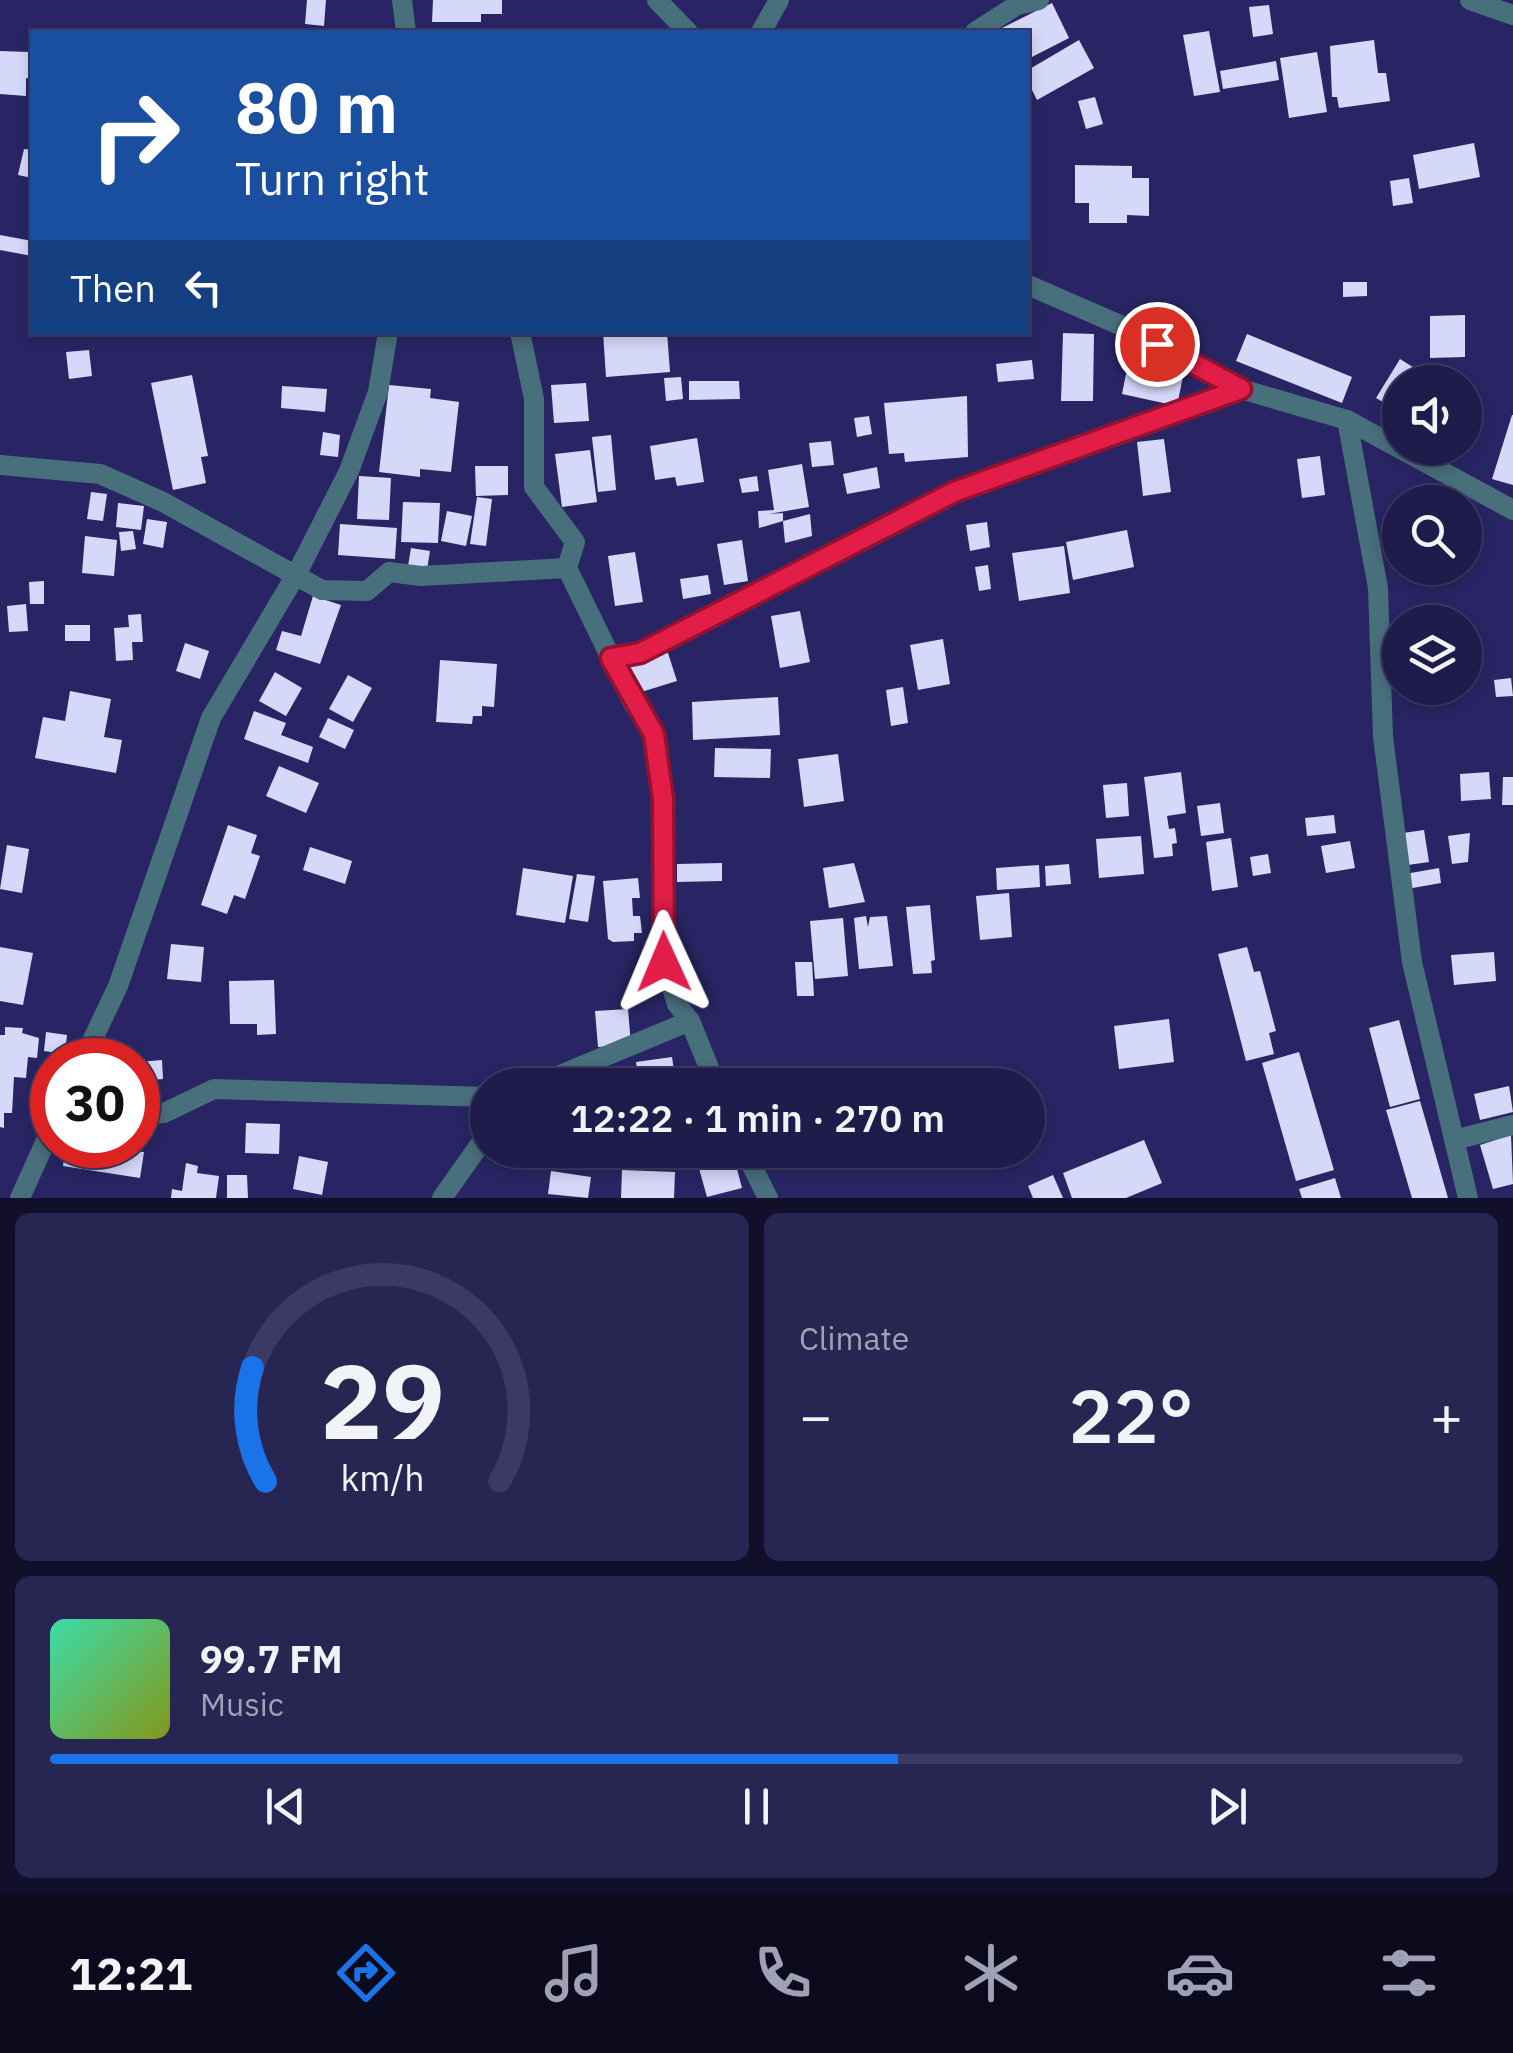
<!DOCTYPE html>
<meta charset="utf-8">
<style>
body{margin:0;font-family:"IBM Plex Sans",sans-serif;background:#272552;color:#f1f3f6;height:100vh;display:flex;flex-direction:column;font-size:38px;white-space:nowrap}
*{box-sizing:border-box;margin:0}
p{font-size:32px;color:#a1a1b5}
.icon{flex:none;width:55px;height:55px;fill:none;stroke:currentColor;stroke-width:2;stroke-linecap:round;stroke-linejoin:round}
.map{position:relative;height:1198px;overflow:hidden}
.sheet{display:flex;flex-direction:column;gap:15px;padding:15px;background:#110f29;flex:1}
.sheet>*{flex:none}
.top-card{position:absolute;left:30px;top:30px;width:1000px;height:305px;border-radius:0px;box-shadow:0 5px 15px #0003,0 0 0 2px #3c3a63;background:#1a4fa0;color:#fff;overflow:hidden}
.buttons{position:absolute;left:1382px;top:365px;display:grid;gap:20px}
.buttons a{display:grid;place-items:center;width:100px;height:100px;border-radius:50%;background:#1f1c4b;box-shadow:0 5px 15px #0003,0 0 0 2px #3c3a63;font-size:50px}
.speed{position:absolute;left:30px;top:1038px;display:flex;gap:20px;font-size:50px;font-weight:700;text-align:center}
.speed>*{display:grid;place-content:center;width:130px;height:130px;border-radius:50%;background:#1f1c4b;box-shadow:0 5px 15px #0003,0 0 0 2px #3c3a63;line-height:1}
.speed .limit{border:15px solid #d22;background:#fff;color:#111}
.pin{position:absolute;display:grid;place-items:center;width:85px;height:85px;color:#fff;margin:-42px;border:5px solid #fff;border-radius:50%;box-shadow:0 2px 10px #0007}
.me{position:absolute;width:110px;margin:-55px;rotate:359deg;stroke-linejoin:round;filter:drop-shadow(0 0 8px #0008)}
.turn{display:flex;align-items:center;gap:35px;height:210px;padding:0 40px;font-size:45px}
.turn .icon{width:130px;height:130px;stroke-width:2.5}
.turn b{display:block;font-size:70px;line-height:85px}
.then{display:flex;align-items:center;height:95px;padding:0 40px;background:#0003;gap:20px;font-size:38px}
.big{font-size:75px;font-weight:600;line-height:1.1}
.sheet .tile{flex:1;display:flex;flex-direction:column;justify-content:center;gap:15px;min-width:0;padding:0 35px;border-radius:15px;background:#272552}
.sheet .dial{align-items:center;gap:0}
.dial svg{height:260px;overflow:visible;fill:none;stroke:#3c3a63;stroke-width:7;stroke-linecap:round;text-anchor:middle}
.dial text{fill:#f1f3f6;stroke:none}
.song{display:flex;align-items:center;gap:30px}
.cover{width:120px;height:120px;border-radius:15px;background:linear-gradient(135deg,hsl(160 70% 55%),hsl(70 70% 35%))}
.played{height:10px;border-radius:5px;background:linear-gradient(90deg,#1a73e8 60%,#3c3a63 60%)}
.keys{display:flex;justify-content:space-around;direction:ltr}
.heat{display:flex;justify-content:space-between;align-items:center;font-size:55px;direction:ltr}
.sheet .tiles{flex:1;display:grid;gap:15px;grid-template-columns:1fr 1fr}
.tile:last-child{grid-column:span 2}
.trip{position:absolute;left:470px;top:1068px;width:575px;height:100px;border-radius:50px;background:#1f1c4b;box-shadow:0 5px 15px #0003,0 0 0 2px #3c3a63;font-weight:600;line-height:100px;text-align:center}
.tab-bar{display:flex;height:160px;justify-content:space-around;align-items:center;background:#0c0b1e;color:#a1a1b5}
.tab-bar .icon{width:70px;height:70px}
.tab-bar .current{color:#1a73e8}
.tab-bar b{font-size:45px;color:#f1f3f6}
.map>svg:first-child{display:block}
</style>
<div class="map">
<svg width="1513" height="1198" viewBox="0 0 1513 1198">
<rect width="100%" height="100%" fill="#292564"/>
<g fill="#d5d8f8">
<path d="M307 0H326L324 26 305 24Z"/>
<path d="M433 0H502V14H481V22H432Z"/>
<path d="M1052 3 1069 38 1028 59V32H1004L1002 28Z"/>
<path d="M1269 5 1273 34 1253 37 1249 7Z"/>
<path d="M1209 31 1220 92 1194 96 1183 35Z"/>
<path d="M1079 40 1094 68 1037 100 1028 82V70Z"/>
<path d="M1374 40 1378 73H1386L1390 101 1339 108 1337 97H1332L1330 46Z"/>
<path d="M0 51 29 52 32 79 26 78V96L0 94Z"/>
<path d="M1317 52 1327 112 1289 118 1280 58Z"/>
<path d="M1276 61 1279 80 1223 89 1220 71Z"/>
<path d="M1095 97 1103 124 1086 129 1078 101Z"/>
<path d="M1474 143 1480 177 1419 189 1413 155Z"/>
<path d="M24 149 32 150V178L18 175Z"/>
<path d="M1075 165 1132 166V178H1149V216L1127 215V223H1089V203H1075Z"/>
<path d="M1409 178 1413 203 1393 206 1390 181Z"/>
<path d="M0 235 32 241V256L0 250Z"/>
<path d="M1343 282H1367V296L1343 297Z"/>
<path d="M1465 315V357L1430 358V316Z"/>
<path d="M603 332H667L670 372 606 377Z"/>
<path d="M1063 333 1094 334 1093 401H1061Z"/>
<path d="M1247 334 1352 377 1342 403 1236 361Z"/>
<path d="M89 350 92 376 69 379 66 352Z"/>
<path d="M1129 359 1184 371 1177 406 1122 394Z"/>
<path d="M1400 359 1424 374 1419 382H1400V412L1376 398Z"/>
<path d="M1032 360 1034 379 998 382 996 364Z"/>
<path d="M192 375 208 456 201 457 206 483 173 490 151 383Z"/>
<path d="M681 377 683 399 666 401 664 378Z"/>
<path d="M689 381H739L740 399 689 400Z"/>
<path d="M586 383 589 421 554 423 551 385Z"/>
<path d="M389 385 431 389 430 398 459 402 451 472 420 469V477L379 472Z"/>
<path d="M282 386 327 389 325 412 281 408Z"/>
<path d="M967 396 968 457 905 462 904 453 889 454 884 403Z"/>
<path d="M1512 415H1513V485L1492 479Z"/>
<path d="M869 416 872 434 857 437 854 418Z"/>
<path d="M323 432 340 435 338 457 320 455Z"/>
<path d="M611 435 616 490 598 492 592 437Z"/>
<path d="M697 438 704 482 677 486 675 477 655 480 650 446Z"/>
<path d="M1164 439 1171 492 1143 496 1137 442Z"/>
<path d="M831 441 834 465 812 467 809 443Z"/>
<path d="M590 450 597 502 562 507 555 454Z"/>
<path d="M1320 456 1325 495 1302 498 1297 459Z"/>
<path d="M802 464 809 507 769 514 783 513V521L759 528 758 511 774 510 768 470Z"/>
<path d="M475 466H508V495L476 496Z"/>
<path d="M877 467 880 488 847 494 843 474Z"/>
<path d="M359 476 391 478 389 520 357 519Z"/>
<path d="M757 476 759 491 742 493 739 479Z"/>
<path d="M91 492 107 494 103 521 87 519Z"/>
<path d="M477 497 492 499 486 546 470 544Z"/>
<path d="M403 502 440 503 438 543 401 542Z"/>
<path d="M118 503 144 506 141 530 116 527Z"/>
<path d="M447 511 472 516 466 546 441 541Z"/>
<path d="M810 514 812 536 785 543 783 521Z"/>
<path d="M147 519 167 522 163 548 143 544Z"/>
<path d="M987 522 990 547 970 551 966 525Z"/>
<path d="M340 524 397 528 395 559 338 555Z"/>
<path d="M1127 530 1134 567 1073 580 1066 542Z"/>
<path d="M133 531 136 549 121 551 119 532Z"/>
<path d="M85 536 117 540 114 576 82 573Z"/>
<path d="M742 540 748 581 724 585 717 544Z"/>
<path d="M1064 546 1070 593 1019 601 1012 553Z"/>
<path d="M411 548 430 551 427 570 408 566Z"/>
<path d="M635 552 643 602 615 606 608 556Z"/>
<path d="M988 565 991 589 979 591 975 567Z"/>
<path d="M708 575 711 594 683 599 680 579Z"/>
<path d="M44 581V604H30L29 582Z"/>
<path d="M313 596 341 605 320 664 276 650 282 631 301 636Z"/>
<path d="M26 604 28 631 9 632 7 606Z"/>
<path d="M800 611 810 662 780 668 771 616Z"/>
<path d="M141 614 143 642H132L133 660 116 661 114 628 129 627 128 615Z"/>
<rect x="65" y="625" width="25" height="16"/>
<path d="M943 639 950 684 918 690 910 645Z"/>
<path d="M185 643 209 651 200 679 176 671Z"/>
<path d="M667 650 677 681 638 693 629 662Z"/>
<path d="M440 660 497 664 494 707 482 706V716H473L472 724 436 722Z"/>
<path d="M275 672 302 688 286 716 259 701Z"/>
<path d="M348 675 372 688 353 722 329 709Z"/>
<path d="M1511 678 1513 696 1496 697 1494 680Z"/>
<path d="M903 687 908 723 891 726 886 690Z"/>
<path d="M70 691 111 699 104 737 122 740 116 773 35 758 43 717 65 721Z"/>
<path d="M778 697 780 735 693 740 692 702Z"/>
<path d="M254 711 286 723 281 735 313 747 308 763 244 739Z"/>
<path d="M328 718 354 730 345 749 319 737Z"/>
<path d="M715 748 771 749 770 778 714 777Z"/>
<path d="M838 754 844 801 804 807 798 759Z"/>
<path d="M279 766 319 783 306 813 266 796Z"/>
<path d="M1181 772 1186 813 1167 816 1169 829 1175 828 1177 843 1172 844 1173 856 1154 858 1144 777Z"/>
<path d="M1489 772 1491 799 1461 801 1460 774Z"/>
<path d="M1503 777H1513V805H1502Z"/>
<path d="M1127 783 1129 816 1106 818 1103 785Z"/>
<path d="M1220 803 1224 833 1201 836 1197 806Z"/>
<path d="M1334 815 1336 833 1307 836 1305 818Z"/>
<path d="M228 825 257 835 251 853 260 856 245 899 234 895 227 914 201 905Z"/>
<path d="M1424 830 1429 862 1408 865 1403 833Z"/>
<path d="M1470 833 1468 862 1452 864 1448 836Z"/>
<path d="M1141 836 1144 874 1099 878 1096 839Z"/>
<path d="M1231 838 1238 887 1212 891 1206 842Z"/>
<path d="M1350 841 1355 868 1326 873 1321 846Z"/>
<path d="M7 845 29 849 22 893 0 889Z"/>
<path d="M310 847 352 861 345 884 303 870Z"/>
<path d="M1268 854 1271 873 1253 876 1250 857Z"/>
<path d="M722 863V881L677 882V864Z"/>
<path d="M854 863 865 902 829 908 823 868Z"/>
<path d="M1069 864 1071 884 1046 886 1045 866Z"/>
<path d="M1039 865 1040 887 997 890 996 868Z"/>
<path d="M523 868 573 876 565 923 516 915Z"/>
<path d="M1439 868 1441 883 1407 889 1405 874Z"/>
<path d="M577 874 595 876 588 922 569 919Z"/>
<path d="M638 878 640 898H632L633 916H640L642 933H634V941L613 942 608 939 603 881Z"/>
<path d="M1009 893 1012 937 980 940 976 896Z"/>
<path d="M930 905 935 960 931 961 932 973 913 974 906 907Z"/>
<path d="M866 916 868 927 870 917 887 916 893 966 859 969 854 918Z"/>
<path d="M843 918 848 976 815 979 810 921Z"/>
<path d="M171 944 204 947 201 982 167 979Z"/>
<path d="M0 947 33 953 23 1005 0 1001Z"/>
<path d="M1247 947 1254 972 1260 971 1276 1031 1269 1033 1274 1054 1246 1061 1218 954Z"/>
<path d="M1494 952 1496 981 1454 985 1451 955Z"/>
<path d="M795 962H812L814 996H797Z"/>
<path d="M274 980 276 1034 257 1035V1024H230L229 981Z"/>
<path d="M628 1009 631 1045 598 1047 595 1011Z"/>
<path d="M1169 1019 1174 1062 1119 1069 1114 1026Z"/>
<path d="M1399 1020 1420 1099 1390 1107 1369 1028Z"/>
<path d="M5 1027 23 1028 22 1033 39 1038 37 1058 28 1057 26 1078 14 1077 12 1113H4V1128L0 1127V1035H5Z"/>
<path d="M46 1032 67 1035 65 1054 44 1051Z"/>
<path d="M1299 1052 1334 1170 1296 1181 1262 1063Z"/>
<path d="M672 1057 676 1085H639L636 1062Z"/>
<path d="M162 1060 163 1079 138 1081V1062Z"/>
<path d="M595 1075 630 1076V1085H594Z"/>
<path d="M1509 1086 1513 1112 1480 1120 1474 1094Z"/>
<path d="M1420 1101 1448 1198H1412L1386 1110Z"/>
<path d="M246 1123 280 1124 279 1154 245 1153Z"/>
<path d="M1511 1135 1513 1184 1493 1189 1480 1145Z"/>
<path d="M1144 1140 1162 1183 1126 1198H1072L1063 1173Z"/>
<path d="M66 1145 144 1152 140 1178 63 1166Z"/>
<path d="M522 1150H561L562 1167 523 1169Z"/>
<path d="M709 1150H732L742 1188 707 1197 695 1154Z"/>
<path d="M299 1156 328 1162 322 1195 293 1189Z"/>
<path d="M186 1163 198 1166 197 1173 219 1176 216 1198H171L172 1189 182 1191Z"/>
<path d="M622 1170 675 1172 674 1198H621Z"/>
<path d="M551 1171 591 1177 588 1198 548 1194Z"/>
<path d="M227 1175H247L248 1198H227Z"/>
<path d="M1053 1175 1063 1198H1033L1028 1186Z"/>
<path d="M1335 1178 1341 1198H1302L1299 1189Z"/>
</g>
<g fill="none" stroke-linecap="round" stroke-linejoin="round">
<g stroke="#486f7c" stroke-width="20">
<path d="M402 0 406 32"/>
<path d="M657 0 688 32"/>
<path d="M1470 0 1513 15"/>
<path d="M761 32 779 0"/>
<path d="M975 32 1017 5 1039 0"/>
<path d="M1028 285 1129 329 1241 389 1347 420 1513 510"/>
<path d="M520 332 534 399V487L575 542 567 568 633 703 654 734 663 799 664 961 677 1004 690 1021 716 1085"/>
<path d="M1347 420 1378 588 1383 737 1412 962 1468 1198"/>
<path d="M0 465 100 474 163 502 322 590 367 591 389 572 421 576 567 568"/>
<path d="M611 658 640 653 954 493 1241 389"/>
<path d="M83 1060 118 986 211 718 297 573 349 471 378 392 388 332"/>
<path d="M536 1085 690 1021"/>
<path d="M138 1115 164 1113 214 1089 488 1097"/>
<path d="M1454 1140 1513 1125"/>
<path d="M744 1150 768 1198"/>
<path d="M20 1198 52 1127"/>
<path d="M442 1198 488 1133"/>
</g>
</g>
<g fill="none" stroke-linecap="round" stroke-linejoin="round">
<g stroke="#92132f" stroke-width="25">
<path id="route" d="M664 962 663 799 654 734 611 658 640 653 954 492 1241 389 1157 344"/>
</g>
<use href="#route" stroke="#e11d48" stroke-width="18"/>
</g>
</svg>
<div class="buttons">
<a><svg class="icon" aria-label="sound" viewBox="0 0 24 24"><path d="M4 9h4l5-4v14l-5-4H4zM17 9q2 3 0 6"/></svg></a>
<a><svg class="icon" aria-label="search" viewBox="0 0 24 24"><circle cx="10" cy="10" r="6"/><path d="M15 15l6 6"/></svg></a>
<a><svg class="icon" aria-label="layers" viewBox="0 0 24 24"><path d="M12 4l9 5-9 5-9-5zM3 14l9 5 9-5"/></svg></a>
</div>
<div class="speed"><div class="limit">30</div></div>
<div class="pin" style="left:1157px;top:344px;background:#d93025"><svg class="icon" aria-label="arrive" viewBox="0 0 24 24"><path d="M6 21V4h12l-3 4 3 4H6"/></svg></div>
<svg class="me" style="left:664px;top:962px" viewBox="-20 -20 40 40"><path d="M0-17L14 15 0 8-14 15z" fill="#e11d48" stroke="#fff" stroke-width="4"/></svg>
<div class="trip">12:22 · 1 min · 270 m</div>
<div class="top-card">
<div class="turn"><svg class="icon" aria-label="right" viewBox="0 0 24 24"><path d="M7 20v-9h11M14 6l5 5-5 5"/></svg><div><b>80 m</b>Turn right</div></div>
<div class="then">Then<svg class="icon" aria-label="left" viewBox="0 0 24 24"><path d="M17 20v-9H6M10 6l-5 5 5 5"/></svg></div>
</div>
</div>
<section class="sheet">
<div class="tiles">
<div class="tile dial"><svg viewBox="0 0 100 80">
<path d="M14 69A42 42 0 1 1 86 69"/>
<path d="M14 69A42 42 0 0 1 10 34" stroke="#1a73e8"/>
<text x="50" y="56" font-size="32" font-weight="700">29</text>
<text x="50" y="72" font-size="11">km/h</text>
</svg></div>
<div class="tile"><p>Climate</p>
<div class="heat"><a>−</a><b class="big">22°</b><a>+</a></div>
</div>
<div class="tile">
<div class="song"><i class="cover"></i><div><b>99.7 FM</b><p>Music</p></div></div>
<div class="played"></div>
<div class="keys"><svg class="icon" aria-label="previous" viewBox="0 0 24 24"><path d="M18 5L8 12l10 7zM5 5v14"/></svg><svg class="icon" aria-label="pause" viewBox="0 0 24 24"><path d="M8 5v14M16 5v14"/></svg><svg class="icon" aria-label="next" viewBox="0 0 24 24"><path d="M6 5l10 7-10 7zM19 5v14"/></svg></div>
</div>
</div>
</section>
<nav class="tab-bar">
<b>12:21</b>
<svg class="icon current" aria-label="directions" viewBox="0 0 24 24"><path d="M12 3l9 9-9 9-9-9zM9 14v-3h6M13 9l2 2-2 2"/></svg>
<svg class="icon" aria-label="music" viewBox="0 0 24 24"><path d="M9 18V5l10-2v13"/><circle cx="6" cy="18" r="3"/><circle cx="16" cy="16" r="3"/></svg>
<svg class="icon" aria-label="phone" viewBox="0 0 24 24"><path d="M5 4h4l2 5-3 2q2 4 5 5l2-3 5 2v4C11 20 4 13 5 4z"/></svg>
<svg class="icon" aria-label="climate" viewBox="0 0 24 24"><path d="M12 3v18M4 7l16 10M4 17L20 7"/></svg>
<svg class="icon" aria-label="car" viewBox="0 0 24 24"><path d="M5 17H2v-5l4-1 3-4h7l3 4 3 1v5h-3M9 17h6M6 11h13"/><circle cx="7" cy="17" r="2"/><circle cx="17" cy="17" r="2"/></svg>
<svg class="icon" aria-label="filters" viewBox="0 0 24 24"><path d="M4 7h16M4 17h16"/><circle cx="9" cy="7" r="2"/><circle cx="15" cy="17" r="2"/></svg>
</nav>
